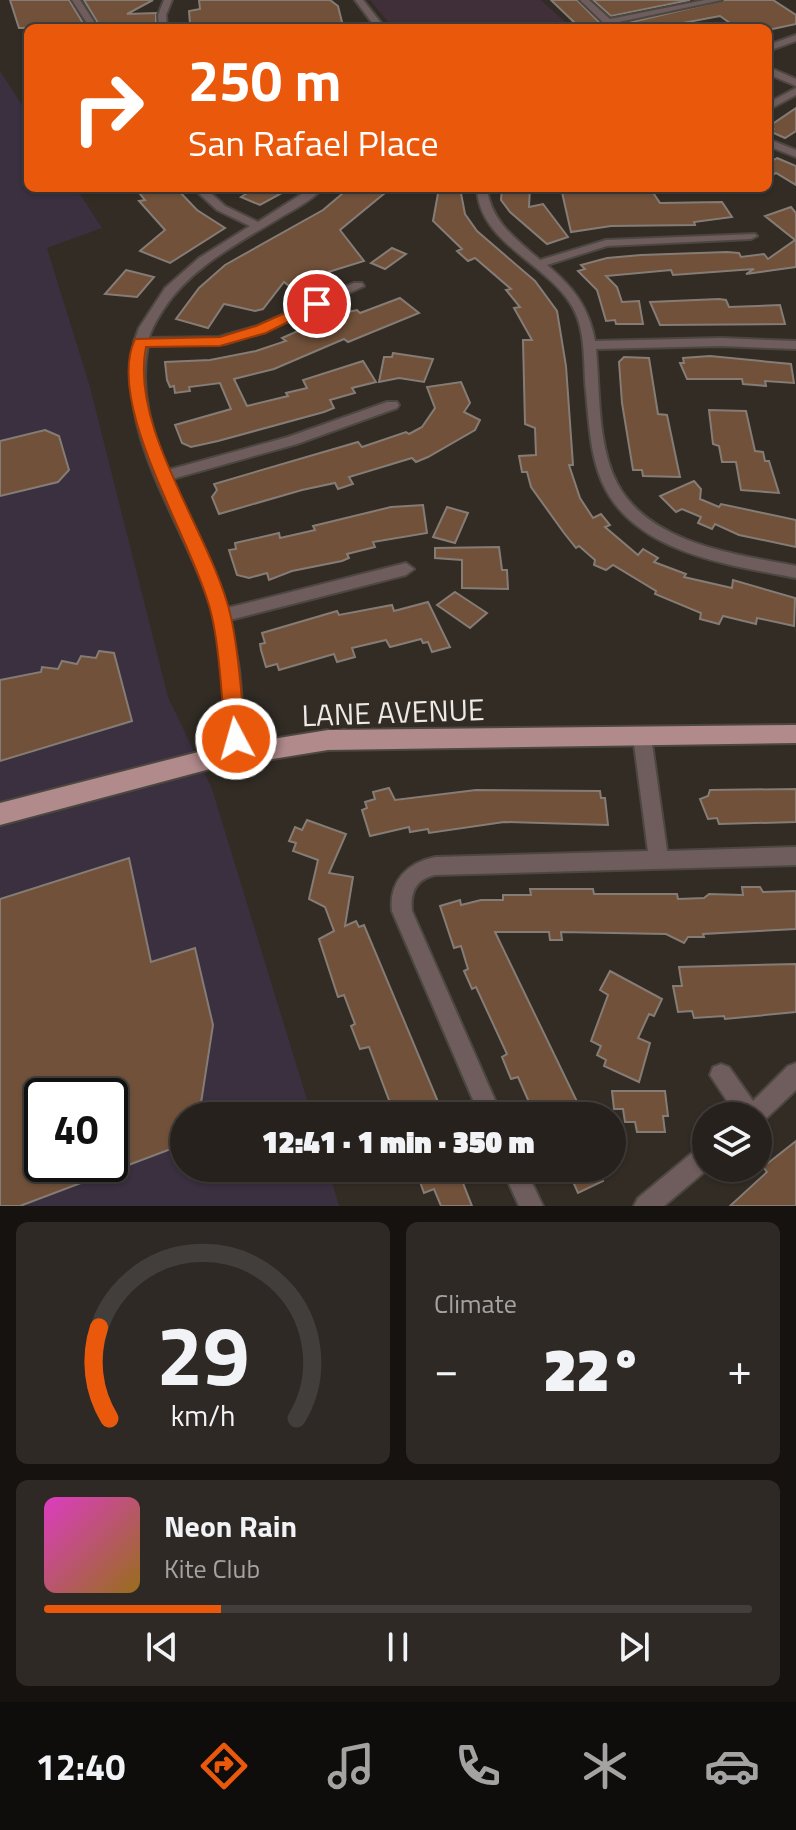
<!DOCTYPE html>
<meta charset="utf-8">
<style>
body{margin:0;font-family:"Titillium Web",sans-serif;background:#2e2925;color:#f1f3f6;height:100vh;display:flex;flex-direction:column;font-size:30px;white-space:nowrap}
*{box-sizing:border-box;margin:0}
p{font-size:26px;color:#a4a3a3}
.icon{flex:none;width:44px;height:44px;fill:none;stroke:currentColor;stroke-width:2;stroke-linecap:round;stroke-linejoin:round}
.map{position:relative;height:1206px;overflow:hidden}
.side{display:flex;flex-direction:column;gap:16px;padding:16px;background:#15120f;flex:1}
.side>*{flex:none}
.top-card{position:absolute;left:24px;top:24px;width:748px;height:168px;border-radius:12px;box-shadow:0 2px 6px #0004,0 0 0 2px #423e3b;background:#ea580c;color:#fff;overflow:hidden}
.tools{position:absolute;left:692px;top:1102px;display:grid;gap:16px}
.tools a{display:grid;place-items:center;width:80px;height:80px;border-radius:50%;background:#26211c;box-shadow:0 2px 6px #0004,0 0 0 2px #423e3b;font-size:40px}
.speed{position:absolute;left:24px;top:1078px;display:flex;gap:16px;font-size:40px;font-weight:700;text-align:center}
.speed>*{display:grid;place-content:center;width:104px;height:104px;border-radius:50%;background:#26211c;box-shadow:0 2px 6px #0004,0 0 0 2px #423e3b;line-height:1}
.speed .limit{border:4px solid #111;border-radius:12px;background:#fff;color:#111}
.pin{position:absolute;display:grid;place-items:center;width:68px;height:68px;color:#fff;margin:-34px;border:4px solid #fff;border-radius:50%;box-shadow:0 2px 8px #0007}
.me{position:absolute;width:88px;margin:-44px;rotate:354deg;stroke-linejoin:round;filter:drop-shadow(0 0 6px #0008)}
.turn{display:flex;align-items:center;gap:28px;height:168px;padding:0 32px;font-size:36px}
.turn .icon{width:104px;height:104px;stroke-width:2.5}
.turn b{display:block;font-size:56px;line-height:68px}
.big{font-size:60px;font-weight:800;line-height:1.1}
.side .card{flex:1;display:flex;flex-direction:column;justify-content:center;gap:12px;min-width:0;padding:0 28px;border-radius:12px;background:#2e2925}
.side .dial{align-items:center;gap:0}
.dial svg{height:208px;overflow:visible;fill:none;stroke:#423e3b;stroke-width:7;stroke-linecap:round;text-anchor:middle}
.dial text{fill:#f1f3f6;stroke:none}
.song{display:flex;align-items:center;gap:24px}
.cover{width:96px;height:96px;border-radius:12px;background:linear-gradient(135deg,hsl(310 70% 55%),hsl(40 70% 35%))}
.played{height:8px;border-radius:4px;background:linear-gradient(90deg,#ea580c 25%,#423e3b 25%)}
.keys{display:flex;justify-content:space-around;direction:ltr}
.heat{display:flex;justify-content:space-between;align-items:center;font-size:44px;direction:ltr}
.side .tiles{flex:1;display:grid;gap:16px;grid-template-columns:1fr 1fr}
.card:last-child{grid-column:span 2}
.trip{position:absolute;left:170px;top:1102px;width:456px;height:80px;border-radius:40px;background:#26211c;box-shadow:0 2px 6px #0004,0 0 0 2px #423e3b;font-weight:800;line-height:80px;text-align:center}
.tabs{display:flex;height:128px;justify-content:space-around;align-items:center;background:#0f0d0b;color:#a4a3a3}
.tabs .icon{width:56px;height:56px}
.tabs .selected{color:#ea580c}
.tabs b{font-size:36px;color:#f1f3f6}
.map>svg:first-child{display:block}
</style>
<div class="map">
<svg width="796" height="1206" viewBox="0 0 796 1206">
<rect width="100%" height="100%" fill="#322c25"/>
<path fill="#3a3040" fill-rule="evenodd" d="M0 71 28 114V188H76L102 228 47 248 90 387 168 697 212 789 312 1116H184V1168H328L339 1206H0ZM42 1096H110V1164H42Z"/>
<path fill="#402e38" d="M370 0H541L572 28H393Z"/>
<g fill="#71513a" stroke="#857c76" stroke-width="2" fill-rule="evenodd">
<path d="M10 0H69L86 28H19Z"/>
<path d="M84 0H153L127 14 156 13V28H101Z"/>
<path d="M199 0H330L338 6 343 26 205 28V25L190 24 189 11 200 9Z"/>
<path d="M551 0H577L605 28H580Z"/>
<path d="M593 0H690L611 16Z"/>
<path d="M725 0H773L796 15V24L768 30 737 28 720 16 656 28H621L619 25Z"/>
<path d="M796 108V131L785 138 769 131 773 129 768 127Z"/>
<path d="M777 158 796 166V185L776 173 768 178V163Z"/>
<path d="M135 188H176L197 210 225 228 170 263 140 251 165 230 139 201 145 200Z"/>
<path d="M255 188H291L260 205 241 197Z"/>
<path d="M349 188H391L340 230 364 261 325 273 328 276 309 284 312 286 294 290 284 282 263 309 255 311 224 304 208 328 176 319 199 288 225 265 323 210Z"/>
<path d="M439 188H460L465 214 477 231 535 281 557 311 566 366 573 465H569L580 498 593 518 601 514 610 525 605 527 638 555 643 549 658 558 654 562 686 574 684 577 732 588 733 580 795 598 794 626 757 618 756 624 723 616 719 624 700 619 701 613 655 594 656 591 613 565 606 570 594 565 595 560 579 546 576 548 564 533 531 487 527 472H522L519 456 536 455 535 428 525 424 523 340H532L514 308 520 307 506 290 511 289 475 258 468 261 457 251 462 249 433 221Z"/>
<path d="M502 188H530L529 207 543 204 568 237 547 244 510 212 501 200Z"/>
<path d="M561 188H650L660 203 722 202 732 217 694 222 695 225 611 226 571 232Z"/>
<path d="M791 207 796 213V267L746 274 754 269 673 275 671 270 606 276 617 287 622 302 639 301 643 324H616L615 320 606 321 597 290 578 271 585 269 581 265 607 258 641 255 727 252 739 253 741 257 764 254 768 259 795 240 765 216Z"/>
<path d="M392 248 406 254 385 269 371 263Z"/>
<path d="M126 270 154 277 137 297 105 294Z"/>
<path d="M400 298 419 313 348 342 344 339 274 369 234 379 247 406 288 396 286 393 307 388 303 380 363 361 376 382 352 388 355 393 330 400 334 408 324 412 218 441 191 447 182 443 175 425 231 409 220 383 189 387 190 391 175 393 174 386 170 387 167 380 165 362 210 360 256 351 286 341 282 338 334 315 357 310 360 313Z"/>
<path d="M719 299 726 300 729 307 780 305 785 324 660 325 650 302Z"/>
<path d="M393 353 433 359 424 382 399 378 379 382 384 357H392Z"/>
<path d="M710 356 791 364 794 383 765 381 766 386 743 384 742 379H687L680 363H684L683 358Z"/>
<path d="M624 357 649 358 658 414 667 415 680 477 643 476 642 470H633L622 403 619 362Z"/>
<path d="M461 382 470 403 464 412 480 420 475 430 428 457 416 462 412 458 349 477 353 484 338 489 335 483 302 490 219 514 212 497 217 490 214 484 358 442 362 447 406 432 409 434 422 427 435 408 427 387Z"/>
<path d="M709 410 746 411 755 451 763 452 765 461H769L779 493 741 490 736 462H722L719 446 713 444Z"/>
<path d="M45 430 59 436 69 470 58 482 0 496V441Z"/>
<path d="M694 481 701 489 700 499 719 507 721 504 796 520V547L739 535 715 524 712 529 698 523 701 517 682 509 676 512 660 496Z"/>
<path d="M423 505 427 533 373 542 375 547 347 554 349 558 342 561 292 571 269 580 267 573 249 578 237 575 229 550 236 549 235 543 279 533 280 538 315 530 313 526 391 507Z"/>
<path d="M447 507 468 513 455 543 433 537Z"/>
<path d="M499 547 502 570H507L508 589 462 588V560L435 558V548Z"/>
<path d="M455 592 487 613 470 628 437 605Z"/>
<path d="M428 602 450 647 432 652 428 642 423 643 421 639 390 647 386 640 352 648 355 657 337 662 334 654 279 670 277 664 266 667 261 650 260 644 265 643 262 633 337 611 339 615 392 605 394 611Z"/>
<path d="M99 651 114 653 132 721 0 761V680L41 672 42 667 58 669 62 661 77 664 81 656 96 658Z"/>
<path d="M389 788 395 800 476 790 600 791 601 798H605L608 825 504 822 429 833 428 829 410 832 409 827 370 836 362 810 367 808 365 802 375 799 373 792Z"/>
<path d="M796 789V822L719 824 717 818 708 819 700 799 708 796 710 790Z"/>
<path d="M307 820 346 834 329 873 353 877 345 926 356 921 359 927 364 925 444 1116H395L369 1047 360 1049 351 1026 355 1024 344 995 338 997 319 939 334 931 325 907 309 899 318 860 293 851 296 843 289 841 295 827 302 830Z"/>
<path d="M129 858 151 962 195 948 213 1025 199 1116H184V1144L20 1206H0V899ZM42 1096H110V1164H42Z"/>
<path d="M742 887H760L763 892 796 891V929L703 934 704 937H688L684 943 666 934 561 932 562 940H550L549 932H495L584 1116H529L524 1104 529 1102 518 1077 511 1079 502 1057 507 1054 476 987 472 989 464 971 468 969 461 946 454 948 440 906 460 900 461 905 481 900H503V895H531L530 889H593L594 894H677L678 899 704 898 709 894 743 895Z"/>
<path d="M796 964V1012L725 1019 724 1016 694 1018 692 1011 678 1012 673 986H682L679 967Z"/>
<path d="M610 971 662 999 654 1016 649 1014 638 1038 650 1043 639 1082 604 1066 606 1060 597 1055 601 1046 591 1041 608 995 600 990Z"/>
<path d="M612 1091H665L668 1116H663L665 1132H637L635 1122H625L623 1109H614Z"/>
<path d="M796 1141V1206H730L767 1172 763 1167Z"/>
<path d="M415 1168H482L461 1178 472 1206H441L434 1189 424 1193Z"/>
<path d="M567 1168H598L603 1181 578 1193Z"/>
</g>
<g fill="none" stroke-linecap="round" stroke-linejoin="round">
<g stroke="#4c4740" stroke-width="4">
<g id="minor">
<path d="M72 0H80L98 28H90Z"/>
<path d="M164 0H172L166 15 167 28H159L158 15Z"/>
<path d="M355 0H363L385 28H376Z"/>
<path d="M580 0H589L610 19 705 0H722L614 23 618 28H609Z"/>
<path d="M796 35V41L768 51V45Z"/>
<path d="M768 67 796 79V86L768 74Z"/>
<path d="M796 88V95L768 110V103Z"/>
<path d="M768 139 796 150V157L768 146Z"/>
<path d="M193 188H205L225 206 258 222 311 188H323C311 201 293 210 278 219 235 245 190 268 163 310 157 320 152 327 149 338L219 337 257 326 354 283H362L364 286 265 332 225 344 148 346C139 389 151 430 168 470L288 437 387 402H397L399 405 397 408 297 444 172 479 217 579 227 608 406 563 414 569 406 575 230 620 239 669 247 756 244 761 238 764 232 761 229 756C225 708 225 657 212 611 186 524 115 438 135 345L134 342 139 328 165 288 199 258 250 226 217 210Z"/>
<path d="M477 188H487C490 221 517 240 540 260L606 240 755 234 757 236 751 239 607 246 547 265C573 287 589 307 595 341L721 338 796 341V349L721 346 596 349C600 391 597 444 617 483 649 544 735 554 796 566V578C729 565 633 553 602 482 590 454 589 422 586 392 583 363 587 328 570 303 544 262 479 242 477 188Z"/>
<path d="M642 728 648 731 651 736 667 851 796 847V865L435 875C416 879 410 892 412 911L502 1116H480L392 911C389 881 407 863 435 857L648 851 633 736 636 731Z"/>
<path d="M796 1063V1090L758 1126V1116H737L710 1075 713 1067 721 1064 729 1067 753 1101 788 1066Z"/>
<path d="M706 1145V1168H709L664 1206H634L638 1198 698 1148Z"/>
<path d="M502 1168H525L543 1206H519Z"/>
</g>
</g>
<g stroke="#4c4740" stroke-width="4">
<path id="major" d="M796 725V743L328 750 210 769 0 825V803L210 749 328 730Z"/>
</g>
<use href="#minor" fill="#6f5c5d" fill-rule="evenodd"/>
<use href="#major" fill="#b18a8c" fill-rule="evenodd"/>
</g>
<path fill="#ea580c" stroke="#983908" stroke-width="2" d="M312 301 324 304 266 333 220 346 146 347C129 430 213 536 231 617 240 657 241 699 246 739L236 748 226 739C221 699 221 656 212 617 197 546 103 406 135 339L220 337 256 326Z"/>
<g text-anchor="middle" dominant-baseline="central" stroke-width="8" stroke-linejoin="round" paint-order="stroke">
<g font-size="30" fill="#edeae5" stroke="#322c25">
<text transform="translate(393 712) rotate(-2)">LANE AVENUE</text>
</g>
</g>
</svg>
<div class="tools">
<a><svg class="icon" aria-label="layers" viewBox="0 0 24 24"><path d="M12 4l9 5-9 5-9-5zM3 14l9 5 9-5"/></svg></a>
</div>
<div class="speed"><div class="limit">40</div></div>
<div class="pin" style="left:317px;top:304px;background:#d93025"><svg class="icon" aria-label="arrive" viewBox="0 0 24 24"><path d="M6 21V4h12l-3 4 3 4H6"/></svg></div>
<svg class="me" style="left:236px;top:739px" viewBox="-20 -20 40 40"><circle r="17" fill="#ea580c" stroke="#fff" stroke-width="3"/><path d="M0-11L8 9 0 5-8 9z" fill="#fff"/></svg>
<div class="trip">12:41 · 1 min · 350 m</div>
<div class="top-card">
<div class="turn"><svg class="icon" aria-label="right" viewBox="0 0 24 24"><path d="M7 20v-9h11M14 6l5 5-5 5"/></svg><div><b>250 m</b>San Rafael Place</div></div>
</div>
</div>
<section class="side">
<div class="tiles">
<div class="card dial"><svg viewBox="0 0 100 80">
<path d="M14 69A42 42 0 1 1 86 69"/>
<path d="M14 69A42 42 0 0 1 10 34" stroke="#ea580c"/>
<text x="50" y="56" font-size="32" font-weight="700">29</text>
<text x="50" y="72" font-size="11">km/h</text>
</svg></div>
<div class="card"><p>Climate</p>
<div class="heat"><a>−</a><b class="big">22°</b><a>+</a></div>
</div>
<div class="card">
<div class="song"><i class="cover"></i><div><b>Neon Rain</b><p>Kite Club</p></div></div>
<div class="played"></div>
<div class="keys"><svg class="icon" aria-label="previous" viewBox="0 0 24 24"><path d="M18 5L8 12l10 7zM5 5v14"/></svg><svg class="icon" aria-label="pause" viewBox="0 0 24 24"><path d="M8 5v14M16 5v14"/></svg><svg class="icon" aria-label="next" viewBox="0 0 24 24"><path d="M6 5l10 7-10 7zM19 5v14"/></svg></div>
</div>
</div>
</section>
<nav class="tabs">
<b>12:40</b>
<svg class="icon selected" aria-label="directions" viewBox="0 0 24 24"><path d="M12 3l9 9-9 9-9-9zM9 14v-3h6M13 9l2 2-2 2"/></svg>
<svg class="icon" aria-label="music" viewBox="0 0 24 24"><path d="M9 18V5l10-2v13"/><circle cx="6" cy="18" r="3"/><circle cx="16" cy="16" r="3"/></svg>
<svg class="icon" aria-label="phone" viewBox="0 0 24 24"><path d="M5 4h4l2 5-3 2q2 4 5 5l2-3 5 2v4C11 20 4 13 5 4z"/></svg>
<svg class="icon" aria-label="climate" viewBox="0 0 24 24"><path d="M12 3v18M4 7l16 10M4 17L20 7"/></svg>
<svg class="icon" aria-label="car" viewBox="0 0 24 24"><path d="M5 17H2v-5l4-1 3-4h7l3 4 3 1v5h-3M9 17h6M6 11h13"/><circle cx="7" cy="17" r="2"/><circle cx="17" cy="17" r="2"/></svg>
</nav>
